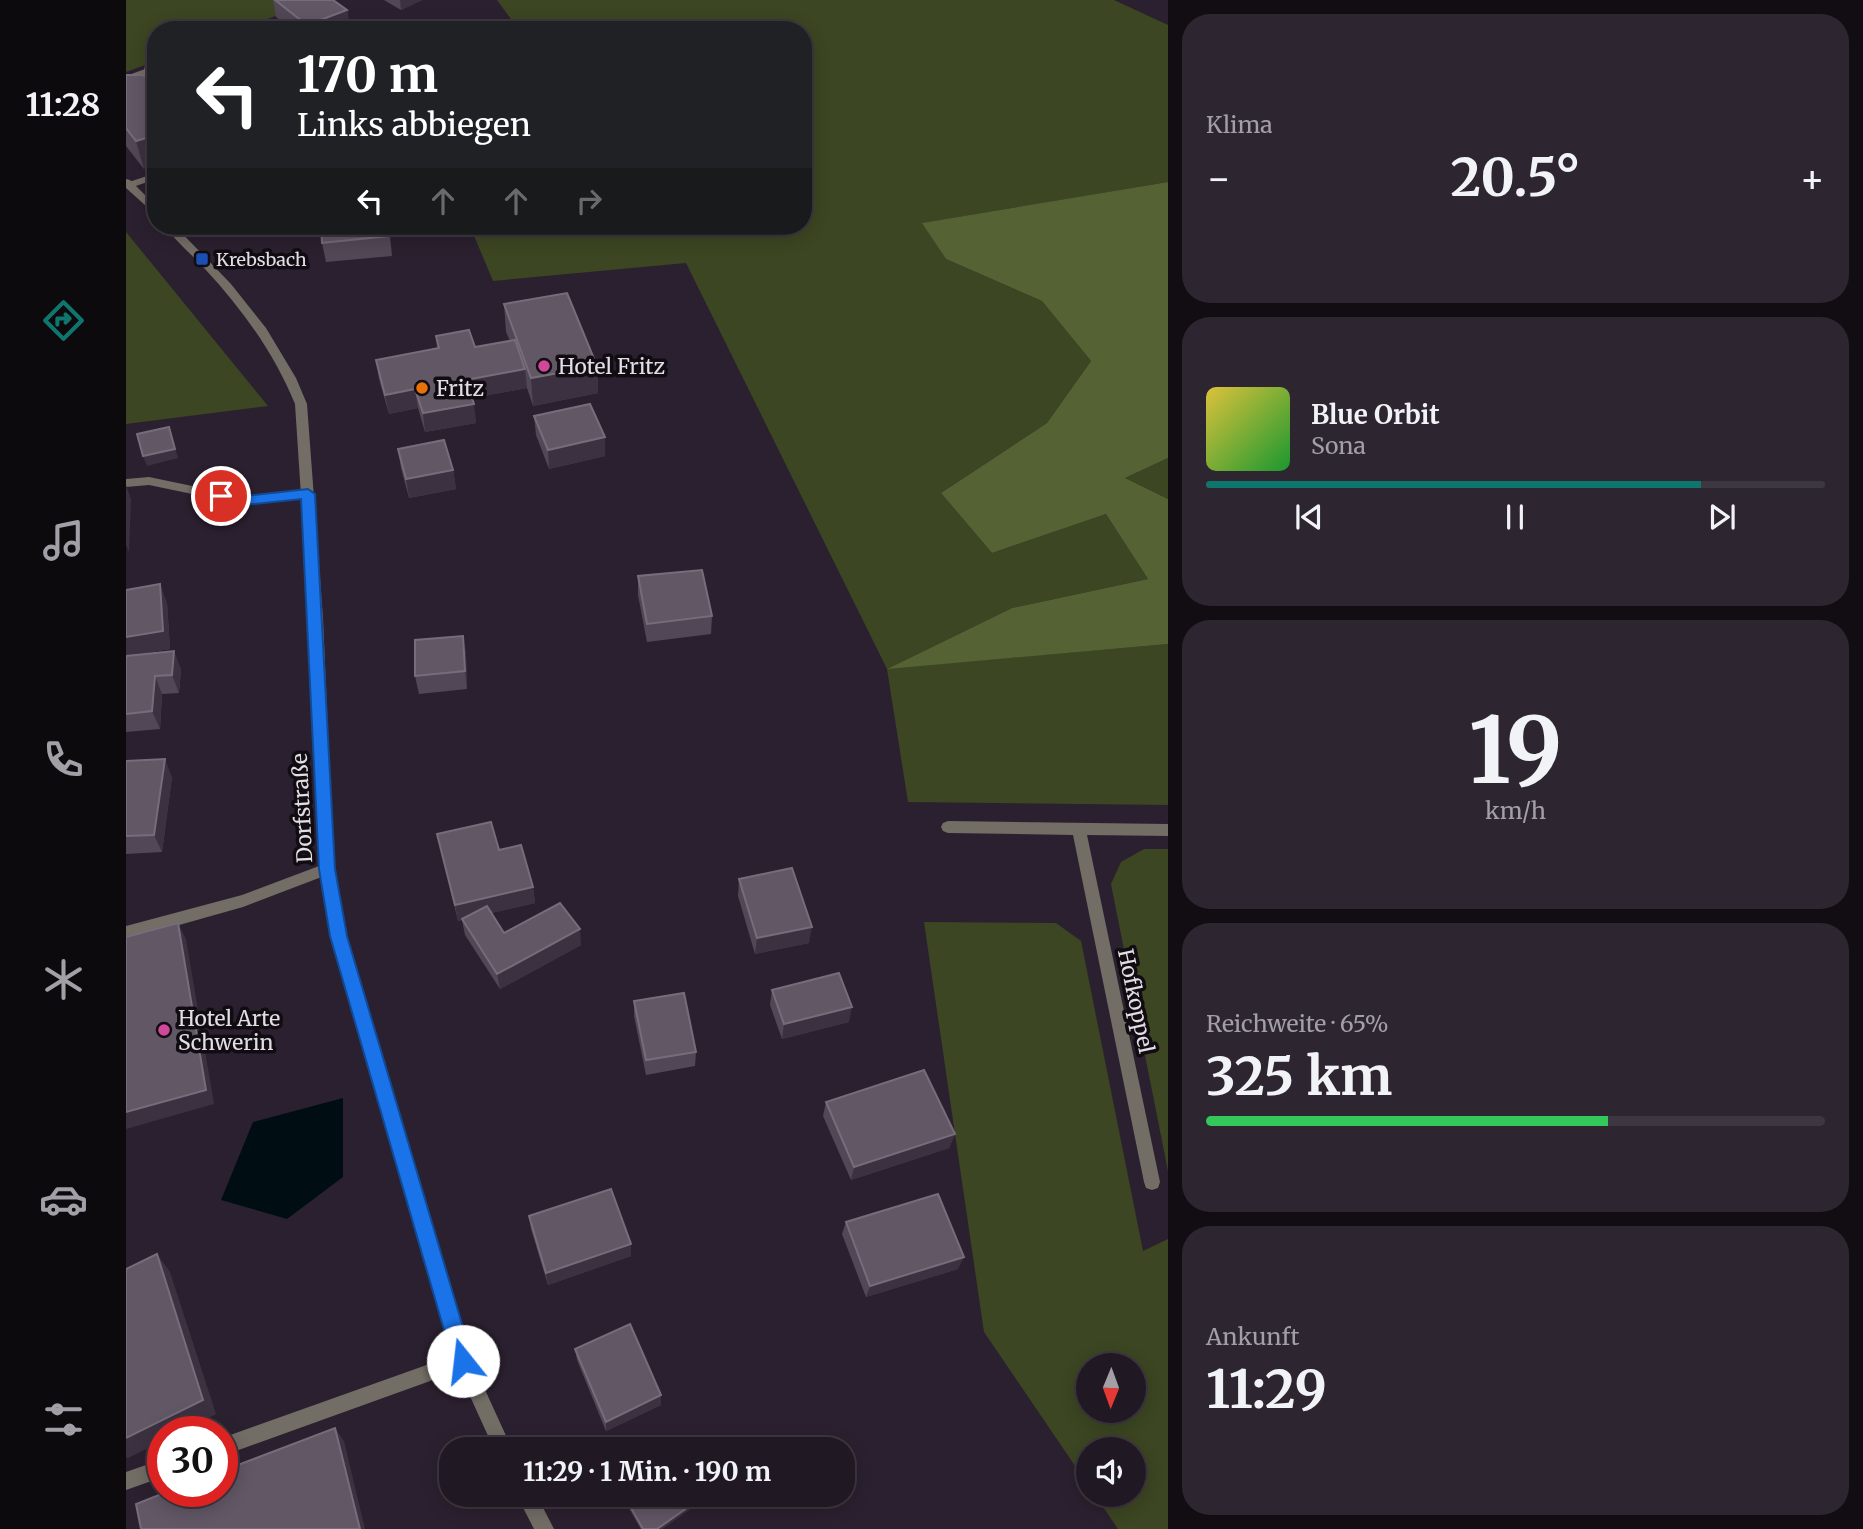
<!DOCTYPE html>
<html lang="de">
<meta charset="utf-8">
<style>
body{margin:0;font-family:Merriweather,serif;background:#2d2530;color:#f1f3f6;height:100vh;display:flex;flex-direction:column;font-size:26px;white-space:nowrap}
*{box-sizing:border-box;margin:0}
p{font-size:23px;color:#a2a0a6}
.icon{flex:none;width:38px;height:38px;fill:none;stroke:currentColor;stroke-width:2;stroke-linecap:round;stroke-linejoin:round}
.map{position:relative;flex:1;overflow:hidden}
.panel{display:flex;flex-direction:column;gap:14px;padding:14px;background:#120d13;width:695px}
.panel>*{flex:none}
.hud{position:absolute;left:21px;top:21px;width:665px;height:214px;border-radius:28px;box-shadow:0 4px 18px #0003,0 0 0 2px #3d3741;background:#202124;color:#fff;overflow:hidden}
.needle{width:46px;rotate:181deg}
.fabs{position:absolute;left:950px;top:1353px;display:grid;gap:14px}
.fabs a{display:grid;place-items:center;width:70px;height:70px;border-radius:50%;background:#201823;box-shadow:0 4px 18px #0003,0 0 0 2px #3d3741;font-size:35px}
.speed{position:absolute;left:21px;top:1416px;display:flex;gap:14px;font-size:35px;font-weight:700;text-align:center}
.speed>*{display:grid;place-content:center;width:91px;height:91px;border-radius:50%;background:#201823;box-shadow:0 4px 18px #0003,0 0 0 2px #3d3741;line-height:1}
.speed .limit{border:10px solid #d22;background:#fff;color:#111}
.pin{position:absolute;display:grid;place-items:center;width:60px;height:60px;color:#fff;margin:-30px;border:4px solid #fff;border-radius:50%;box-shadow:0 2px 7px #0007}
.me{position:absolute;width:77px;margin:-38px;rotate:344deg;stroke-linejoin:round;filter:drop-shadow(0 0 5px #0008)}
.turn{display:flex;align-items:center;gap:24px;height:147px;padding:0 35px;font-size:32px}
.turn .icon{width:91px;height:91px;stroke-width:2.5}
.turn b{display:block;font-size:49px;line-height:60px}
.lanes{display:flex;align-items:center;height:66px;padding:0 35px;background:#0003;justify-content:center;gap:35px;direction:ltr}
.lanes .off{opacity:.35}
.big{font-size:52px;font-weight:700;line-height:1.1}
.panel .card{flex:1;display:flex;flex-direction:column;justify-content:center;gap:10px;min-width:0;padding:0 24px;border-radius:28px;background:#2d2530}
.panel .dial{align-items:center;gap:0}
.dial b{font-size:91px;line-height:1}
.song{display:flex;align-items:center;gap:21px}
.cover{width:84px;height:84px;border-radius:10px;background:linear-gradient(135deg,hsl(50 70% 55%),hsl(130 70% 35%))}
.played{height:7px;border-radius:4px;background:linear-gradient(90deg,#0f766e 80%,#3d3741 80%)}
.keys{display:flex;justify-content:space-around;direction:ltr}
.heat{display:flex;justify-content:space-between;align-items:center;font-size:38px;direction:ltr}
.charge{height:10px;border-radius:5px;background:linear-gradient(90deg,#34c759 65%,#3d3741 0)}
.trip{position:absolute;left:313px;top:1437px;width:416px;height:70px;border-radius:28px;background:#201823;box-shadow:0 4px 18px #0003,0 0 0 2px #3d3741;font-weight:700;line-height:70px;text-align:center}
main{display:flex;flex:1;min-height:0}
.dock{display:flex;flex-direction:column;width:126px;justify-content:space-around;align-items:center;background:#0d0a0e;color:#a2a0a6}
.dock .icon{width:49px;height:49px}
.dock .current{color:#0f766e}
.dock b{font-size:32px;color:#f1f3f6}
.map>svg:first-child{display:block}
</style>
<main>
<nav class="dock">
<b>11:28</b>
<svg class="icon current" aria-label="directions" viewBox="0 0 24 24"><path d="M12 3l9 9-9 9-9-9zM9 14v-3h6M13 9l2 2-2 2"/></svg>
<svg class="icon" aria-label="music" viewBox="0 0 24 24"><path d="M9 18V5l10-2v13"/><circle cx="6" cy="18" r="3"/><circle cx="16" cy="16" r="3"/></svg>
<svg class="icon" aria-label="phone" viewBox="0 0 24 24"><path d="M5 4h4l2 5-3 2q2 4 5 5l2-3 5 2v4C11 20 4 13 5 4z"/></svg>
<svg class="icon" aria-label="climate" viewBox="0 0 24 24"><path d="M12 3v18M4 7l16 10M4 17L20 7"/></svg>
<svg class="icon" aria-label="car" viewBox="0 0 24 24"><path d="M5 17H2v-5l4-1 3-4h7l3 4 3 1v5h-3M9 17h6M6 11h13"/><circle cx="7" cy="17" r="2"/><circle cx="17" cy="17" r="2"/></svg>
<svg class="icon" aria-label="filters" viewBox="0 0 24 24"><path d="M4 7h16M4 17h16"/><circle cx="9" cy="7" r="2"/><circle cx="15" cy="17" r="2"/></svg>
</nav>
<div class="map">
<svg width="1043" height="1529" viewBox="0 0 1043 1529">
<rect width="100%" height="100%" fill="#2b202f"/>
<g fill="#3c4622" fill-rule="evenodd">
<path d="M0 0H192L112 30H30V61L0 72Z"/>
<path d="M371 0H988L1042 25V182L797 223 820 259 916 301 965 361 921 423 815 493 866 553 980 514 1022 579 886 608 763 668 1042 644V805L782 802 761 669 560 263 367 281 344 226H677V30H393Z"/>
<path d="M0 232 142 406 0 424Z"/>
<path d="M1042 458V499L999 478Z"/>
<path d="M1018 849H1042V1171L985 884 995 862Z"/>
<path d="M798 922 930 923 955 941 1017 1251 1042 1239V1529H992L969 1495 1008 1494V1449H962V1485L858 1332ZM962 1365H1008V1410H962Z"/>
</g>
<path fill="#556334" d="M1042 182V458L999 478 1042 499V644L761 669 886 608 1022 579 980 514 866 553 815 493 921 423 965 361 916 301 820 259 796 223Z"/>
<path fill="#000e14" d="M217 1098V1177L161 1219 95 1200 127 1122Z"/>
<g fill="none" stroke-linecap="round" stroke-linejoin="round">
<g fill="#726d65" fill-rule="evenodd">
<path d="M30 65V71L0 82V76Z"/>
<path d="M30 173V179L4 188 0 187V183Z"/>
<path d="M23 477 119 497 182 490 188 494 182 498 119 505 23 485 0 487V479Z"/>
<path d="M201 863 206 865 208 869 206 873 117 907 0 940V926L116 895Z"/>
<path d="M337 1352 343 1355 346 1361 343 1367 96 1456V1438Z"/>
<path d="M37 1459V1477L0 1490V1472Z"/>
</g>
<g fill="#726d65" fill-rule="evenodd">
<path d="M0 179 4 180 30 206V215L0 188Z"/>
<path d="M38 226H49L105 284 140 328 170 378 181 404 197 618 208 869 220 936 345 1359 386 1449H368L328 1361 204 936 194 869 183 618 169 404C148 353 117 310 79 269 66 255 50 241 38 226Z"/>
<path d="M822 821 1043 824V836L961 835 1034 1182 1032 1188 1026 1190 1020 1188 1018 1182 947 835 822 833 817 831 815 827 817 823Z"/>
<path d="M390 1494H410L428 1529H408Z"/>
</g>
</g>
<g fill="#524756">
<path d="M147 0H207L221 10 224 28 220 30H167L150 17Z"/>
<path d="M258 0H296L275 10Z"/>
<path d="M0 75 18 76V169L0 146Z"/>
<path d="M263 226 266 256 200 262 196 243Z"/>
<path d="M378 304 471 366 472 393 407 406 401 388 346 398 350 423 299 432 292 408 263 414 253 379 250 360 311 349 310 336 349 347 384 341 380 332Z"/>
<path d="M408 416 479 456 423 469 410 435Z"/>
<path d="M272 449 327 470 330 489 283 498 275 468Z"/>
<path d="M512 576 586 616 585 634 521 642 512 595Z"/>
<path d="M0 590 41 603 44 649 12 654 55 669 53 693 36 694 34 729 0 732Z"/>
<path d="M337 636 340 654 341 689 293 694 289 676Z"/>
<path d="M0 761 46 777 36 852 0 854Z"/>
<path d="M311 834 373 850 407 887 409 903 365 913 378 933 455 945 374 989 339 935 336 920 332 921Z"/>
<path d="M613 879 683 943 629 954 612 896Z"/>
<path d="M646 990 723 1022 656 1039 644 1005Z"/>
<path d="M508 1001 570 1052 569 1066 520 1075 508 1016Z"/>
<path d="M700 1102 829 1134 823 1148 725 1180 697 1116Z"/>
<path d="M403 1216 505 1244V1256L422 1285 405 1229Z"/>
<path d="M720 1222 832 1269 740 1297 716 1234Z"/>
<path d="M449 1349 535 1405 480 1431 451 1360Z"/>
<path d="M500 1499 577 1500 536 1529H515L500 1503Z"/>
</g>
<g fill="#3c3140">
<path d="M274 0H296L275 10Z"/>
<path d="M221 10 224 28 220 30H182L181 25Z"/>
<path d="M30 135V165L18 169 10 141Z"/>
<path d="M471 366 472 393 407 406 405 378Z"/>
<path d="M399 369 401 388 342 399 340 380Z"/>
<path d="M289 389 292 408 263 414 259 395Z"/>
<path d="M348 404 350 423 299 432 297 413Z"/>
<path d="M43 427 52 458 21 466 17 456Z"/>
<path d="M479 437V456L423 469 422 450Z"/>
<path d="M327 470 330 489 283 498 280 479Z"/>
<path d="M0 485 5 499 3 552 0 545Z"/>
<path d="M34 584 41 603 44 649 0 656V637Z"/>
<path d="M337 636 340 654 341 689 339 671Z"/>
<path d="M48 651 55 669 53 693 46 675Z"/>
<path d="M29 676 36 694 34 729 26 711Z"/>
<path d="M39 759 46 777 36 852 28 835Z"/>
<path d="M407 887 409 903 332 921 329 905Z"/>
<path d="M52 923 60 939 88 1104 0 1129V1112Z"/>
<path d="M686 927 683 943 629 954 631 938Z"/>
<path d="M454 929 455 945 374 989 371 974Z"/>
<path d="M726 1007 723 1022 656 1039 658 1024Z"/>
<path d="M829 1134 823 1148 725 1180 728 1167Z"/>
<path d="M505 1244V1256L422 1285 420 1273Z"/>
<path d="M31 1254 44 1272 90 1414 55 1432H37V1441L2 1458 0 1457V1438Z"/>
<path d="M838 1257 832 1269 740 1297 744 1286Z"/>
<path d="M535 1395V1405L480 1431V1422Z"/>
<path d="M209 1428 218 1441 239 1529H234Z"/>
<path d="M578 1496 577 1500 536 1529H531Z"/>
</g>
<g fill="#625765" stroke="#766c7a" stroke-width="2">
<path d="M149 0H207L221 10 181 25Z"/>
<path d="M30 59V78L18 76 21 60Z"/>
<path d="M0 75H15L30 78V135L10 141 0 128Z"/>
<path d="M195 226H262L263 236 196 243Z"/>
<path d="M441 293 471 366 405 378 378 304Z"/>
<path d="M343 330 349 347 389 340 399 369 340 380 348 404 297 413 289 389 259 395 250 360 313 348 310 336Z"/>
<path d="M464 404 479 437 422 450 408 416Z"/>
<path d="M43 427 49 449 17 456 11 434Z"/>
<path d="M318 440 327 470 280 479 272 449Z"/>
<path d="M576 570 586 616 521 624 512 576Z"/>
<path d="M34 584 37 631 0 637V590Z"/>
<path d="M337 636 339 671 289 676V640Z"/>
<path d="M48 651 46 675 29 676 26 711 0 714V656Z"/>
<path d="M39 759 28 835 0 836V761Z"/>
<path d="M365 822 373 850 395 845 407 887 329 905 311 834Z"/>
<path d="M666 868 686 927 631 938 613 879Z"/>
<path d="M434 903 454 929 371 974 336 919 361 906 378 933Z"/>
<path d="M52 923 80 1090 0 1112V937Z"/>
<path d="M713 973 726 1007 658 1024 646 990Z"/>
<path d="M558 993 570 1052 520 1060 508 1001Z"/>
<path d="M798 1070 829 1134 728 1167 700 1102Z"/>
<path d="M485 1189 505 1244 420 1273 403 1216Z"/>
<path d="M812 1194 838 1257 744 1286 720 1222Z"/>
<path d="M31 1254 77 1400 0 1438V1269Z"/>
<path d="M504 1324 535 1395 480 1422 449 1349Z"/>
<path d="M209 1428 234 1529H15L10 1504 43 1491H96V1471Z"/>
<path d="M507 1494H577L578 1496 531 1529H517L500 1499Z"/>
</g>
<path fill="#1a73e8" stroke="#114b97" stroke-width="2" d="M182 489 189 494 209 869 221 936 347 1361 344 1368 337 1371 329 1368 327 1361 204 936 193 869 175 499 119 505 90 499 88 496 95 491 119 496Z"/>
<rect fill="#1a4fb4" stroke="#110c12" stroke-width="2.5" x="69" y="252" width="14" height="14" rx="3.5"/>
<g fill="#d1479c" stroke="#110c12" stroke-width="2.5">
<circle cx="418" cy="366" r="7"/>
<circle cx="38" cy="1030" r="7"/>
</g>
<circle fill="#e8710a" stroke="#110c12" stroke-width="2.5" cx="296" cy="388" r="7"/>
<g text-anchor="middle" dominant-baseline="central" stroke-width="7" stroke-linejoin="round" paint-order="stroke">
<g font-size="18" fill="#e3dde6" stroke="#110c12" text-anchor="start">
<text x="90" y="259">Krebsbach</text>
</g>
<g font-size="21" fill="#e3dde6" stroke="#110c12" text-anchor="start">
<text x="432" y="366">Hotel Fritz</text>
<text x="310" y="388">Fritz</text>
<text x="52" y="1018">Hotel Arte<tspan x="52" dy="24">Schwerin</tspan></text>
</g>
<g font-size="21" fill="#e3dde6" stroke="#110c12">
<text transform="translate(176 808) rotate(-93)">Dorfstraße</text>
<text transform="translate(1010 1001) rotate(78)">Hofkoppel</text>
</g>
</g>
</svg>
<div class="fabs">
<a><svg class="needle" viewBox="-14 -14 28 28"><path d="M0-13l5 13h-10z" fill="#e53935"/><path d="M0 13l5-13h-10z" fill="#a2a0a6"/></svg></a>
<a><svg class="icon" aria-label="sound" viewBox="0 0 24 24"><path d="M4 9h4l5-4v14l-5-4H4zM17 9q2 3 0 6"/></svg></a>
</div>
<div class="speed"><div class="limit">30</div></div>
<div class="pin" style="left:95px;top:496px;background:#d93025"><svg class="icon" aria-label="arrive" viewBox="0 0 24 24"><path d="M6 21V4h12l-3 4 3 4H6"/></svg></div>
<svg class="me" style="left:337px;top:1361px" viewBox="-20 -20 40 40"><circle r="19" fill="#fff"/><path d="M0-13L10 11 0 6-10 11z" fill="#1a73e8"/></svg>
<div class="trip">11:29 · 1 Min. · 190 m</div>
<div class="hud">
<div class="turn"><svg class="icon" aria-label="left" viewBox="0 0 24 24"><path d="M17 20v-9H6M10 6l-5 5 5 5"/></svg><div><b>170 m</b>Links abbiegen</div></div>
<div class="lanes"><svg class="icon" aria-label="left" viewBox="0 0 24 24"><path d="M17 20v-9H6M10 6l-5 5 5 5"/></svg><svg class="icon off" aria-label="ahead" viewBox="0 0 24 24"><path d="M12 20V5M6 11l6-6 6 6"/></svg><svg class="icon off" aria-label="ahead" viewBox="0 0 24 24"><path d="M12 20V5M6 11l6-6 6 6"/></svg><svg class="icon off" aria-label="right" viewBox="0 0 24 24"><path d="M7 20v-9h11M14 6l5 5-5 5"/></svg></div>
</div>
</div>
<section class="panel">
<div class="card"><p>Klima</p>
<div class="heat"><a>−</a><b class="big">20.5°</b><a>+</a></div>
</div>
<div class="card">
<div class="song"><i class="cover"></i><div><b>Blue Orbit</b><p>Sona</p></div></div>
<div class="played"></div>
<div class="keys"><svg class="icon" aria-label="previous" viewBox="0 0 24 24"><path d="M18 5L8 12l10 7zM5 5v14"/></svg><svg class="icon" aria-label="pause" viewBox="0 0 24 24"><path d="M8 5v14M16 5v14"/></svg><svg class="icon" aria-label="next" viewBox="0 0 24 24"><path d="M6 5l10 7-10 7zM19 5v14"/></svg></div>
</div>
<div class="card dial"><b>19</b><p>km/h</p></div>
<div class="card"><p>Reichweite · 65%</p><b class="big">325 km</b><div class="charge"></div></div>
<div class="card"><p>Ankunft</p><b class="big">11:29</b></div>
</section>
</main>
